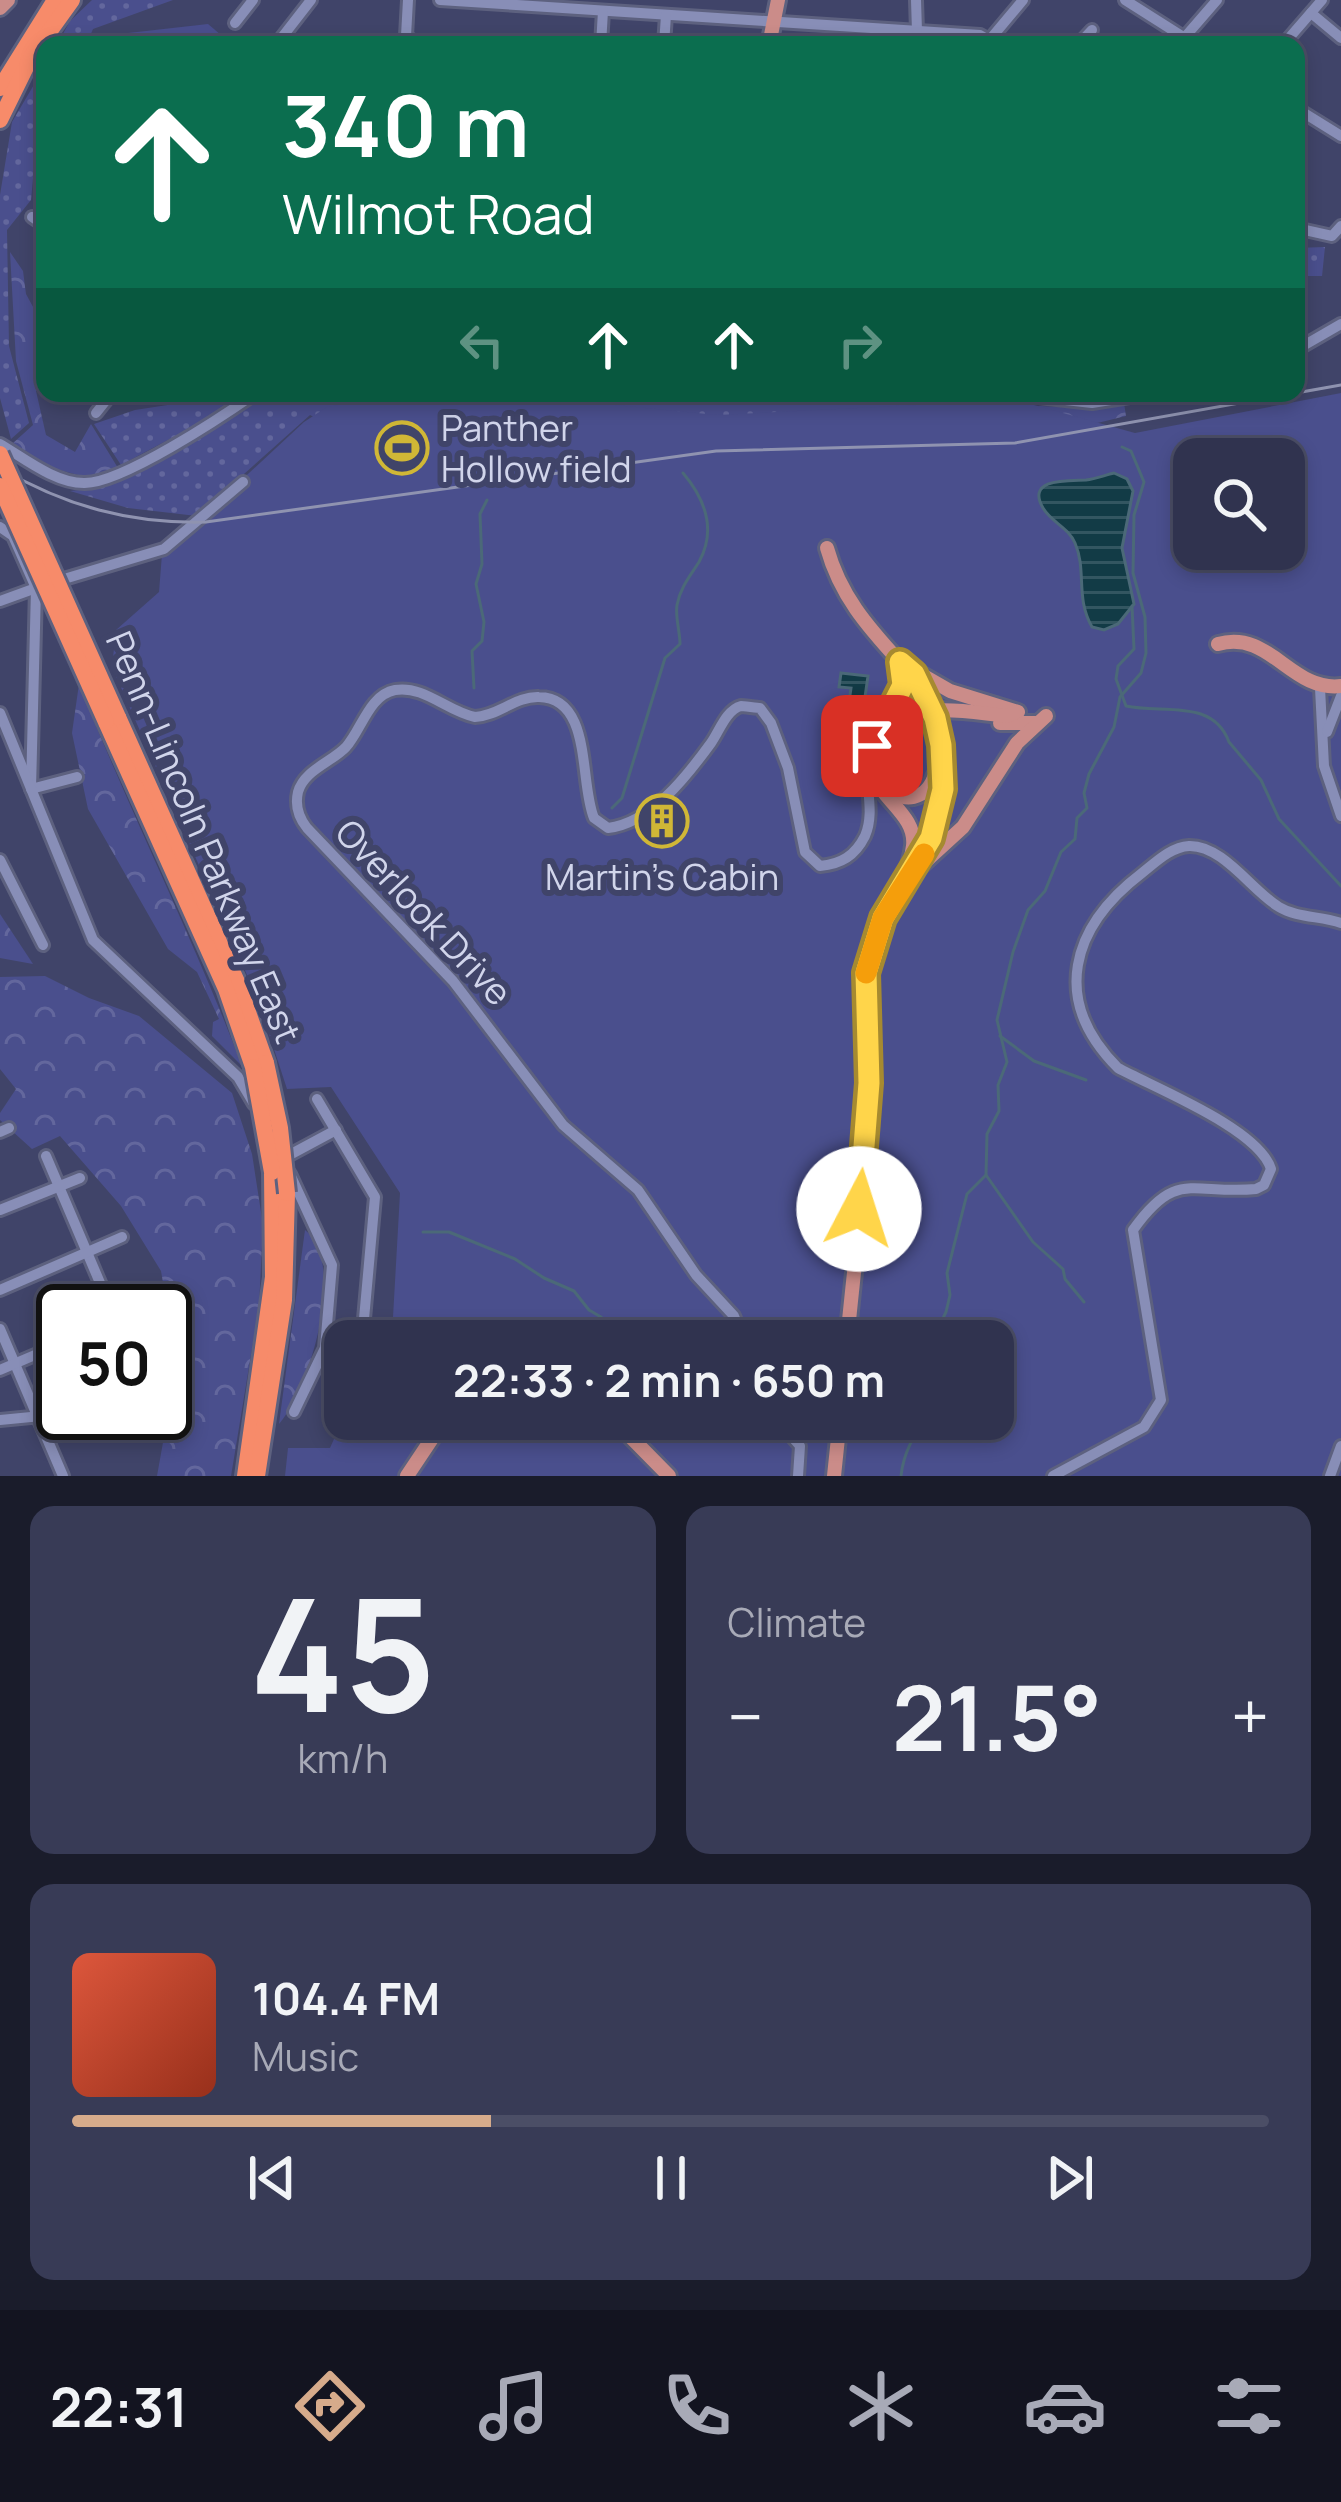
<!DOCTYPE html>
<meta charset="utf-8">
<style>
body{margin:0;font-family:Manrope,sans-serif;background:#383b56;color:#f1f3f6;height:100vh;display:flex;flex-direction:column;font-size:45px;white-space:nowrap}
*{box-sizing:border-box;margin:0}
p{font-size:39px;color:#a8aab7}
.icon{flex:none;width:66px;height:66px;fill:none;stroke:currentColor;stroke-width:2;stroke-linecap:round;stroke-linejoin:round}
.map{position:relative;height:1476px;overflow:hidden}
.details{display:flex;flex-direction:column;gap:30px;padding:30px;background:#1a1c2b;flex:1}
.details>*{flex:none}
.guide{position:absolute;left:36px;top:36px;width:1269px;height:366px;border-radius:24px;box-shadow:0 6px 18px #0003,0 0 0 3px #4b4e66;background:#0b6e4f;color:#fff;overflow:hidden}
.tools{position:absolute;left:1173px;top:438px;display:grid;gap:24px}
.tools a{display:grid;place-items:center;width:132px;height:132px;border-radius:24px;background:#30334f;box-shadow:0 6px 18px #0003,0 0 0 3px #4b4e66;font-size:60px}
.speed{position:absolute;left:36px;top:1284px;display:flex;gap:24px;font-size:60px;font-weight:700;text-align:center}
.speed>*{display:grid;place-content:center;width:156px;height:156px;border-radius:50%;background:#30334f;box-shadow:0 6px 18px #0003,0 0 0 3px #4b4e66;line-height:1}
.speed .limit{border:6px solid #111;border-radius:18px;background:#fff;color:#111}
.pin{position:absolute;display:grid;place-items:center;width:102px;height:102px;color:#fff;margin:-51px;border-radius:24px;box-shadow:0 6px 18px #0006}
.me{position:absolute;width:132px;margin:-66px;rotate:5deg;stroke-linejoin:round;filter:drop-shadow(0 0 9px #0008)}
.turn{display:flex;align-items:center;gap:42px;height:252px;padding:0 48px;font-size:54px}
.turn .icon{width:156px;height:156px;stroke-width:2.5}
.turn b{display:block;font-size:84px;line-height:102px}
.lanes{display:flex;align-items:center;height:114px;padding:0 48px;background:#0003;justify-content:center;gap:60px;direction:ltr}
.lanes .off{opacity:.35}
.big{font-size:90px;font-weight:700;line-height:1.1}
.details .tile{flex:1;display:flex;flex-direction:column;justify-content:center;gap:18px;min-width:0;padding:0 42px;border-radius:24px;background:#383b56}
.details .dial{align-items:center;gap:0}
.dial b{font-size:156px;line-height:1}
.song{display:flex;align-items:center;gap:36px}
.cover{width:144px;height:144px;border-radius:18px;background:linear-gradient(135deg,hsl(10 70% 55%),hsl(10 70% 35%))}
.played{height:12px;border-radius:6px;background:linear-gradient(90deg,#d6ab8b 35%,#4b4e66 35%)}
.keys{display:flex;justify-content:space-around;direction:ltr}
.heat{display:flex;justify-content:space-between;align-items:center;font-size:66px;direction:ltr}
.details .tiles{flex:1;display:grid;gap:30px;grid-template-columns:1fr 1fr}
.tile:last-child{grid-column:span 2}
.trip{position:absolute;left:324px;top:1320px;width:690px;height:120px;border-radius:24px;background:#30334f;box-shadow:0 6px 18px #0003,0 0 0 3px #4b4e66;font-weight:700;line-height:120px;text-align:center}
.menu{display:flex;height:192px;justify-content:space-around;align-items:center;background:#131420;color:#a8aab7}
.menu .icon{width:84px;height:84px}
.menu .selected{color:#d6ab8b}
.menu b{font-size:54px;color:#f1f3f6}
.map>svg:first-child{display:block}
</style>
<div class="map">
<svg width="1341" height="1476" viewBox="0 0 1341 1476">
<defs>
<pattern id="grass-dots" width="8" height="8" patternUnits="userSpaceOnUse" patternTransform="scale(3)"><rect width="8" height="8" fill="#4a4f8d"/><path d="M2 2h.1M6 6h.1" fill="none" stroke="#63679d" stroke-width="1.8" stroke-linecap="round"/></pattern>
<pattern id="forest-crowns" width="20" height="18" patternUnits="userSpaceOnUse" patternTransform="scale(3)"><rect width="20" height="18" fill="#4a4f8d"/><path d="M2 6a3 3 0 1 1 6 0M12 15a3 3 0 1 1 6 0" fill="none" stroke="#63679d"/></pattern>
<pattern id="water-rules" width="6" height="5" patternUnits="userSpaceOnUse" patternTransform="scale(3)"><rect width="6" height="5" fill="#123b46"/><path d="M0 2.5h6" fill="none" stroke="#335661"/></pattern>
</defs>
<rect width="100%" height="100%" fill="#404469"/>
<g fill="url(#grass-dots)">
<path d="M92 0H173L93 29 86 45H57L70 21Z"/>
<path d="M45 66V128L36 145 31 200 7 230 9 346 29 423 11 439 0 398V195L12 122Z"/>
<path d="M1325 247 1322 276H1296V248Z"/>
<path d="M212 393H247L226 409 121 465 94 424 135 410 207 399Z"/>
<path d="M269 393H430L350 401 332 426 310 415 197 516 128 508 70 491C137 487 214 430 269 393Z"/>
<path d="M432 393H984L987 402 942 413 712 424Z"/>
</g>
<g fill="url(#forest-crowns)">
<path d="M10 252 23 271 26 294 45 329V386L36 391 46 435 75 452 91 424 118 468 89 478 56 469 12 444 33 425 16 361Z"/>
<path d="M1124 403 1126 416 1085 426 984 416 1040 406 1100 409Z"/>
<path d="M79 684C130 813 193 937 242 1066L212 1036 213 1022 219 1019 197 972 168 949 88 809 72 733Z"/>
<path d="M0 914 33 964 0 958Z"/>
<path d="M45 976 89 998 139 1016 232 1093 252 1154 263 1225 259 1306 231 1476H157L171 1398 165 1383V1350L174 1346 161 1271 121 1206 60 1136 32 1149 0 1120V1113L16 1089 0 1069V977Z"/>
<path d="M305 1230C348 1264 309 1389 279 1424Z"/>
</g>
<g fill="#4a4f8d" fill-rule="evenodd">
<path d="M208 24 221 35 217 45H115L128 33Z"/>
<path d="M414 393H494L717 415 1016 400 1135 433 1341 393V1476H285L288 1448H330L345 1414V1419H993V1341H388L392 1335 400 1193 331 1087 287 1089 258 1000 112 667 116 630 159 592 162 554 304 422 327 407ZM1194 459H1284V549H1194Z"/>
</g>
<g fill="url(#water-rules)" stroke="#4b6978" stroke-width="3">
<path d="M1114 473 1127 479 1133 491 1122 548 1134 604 1118 624 1104 630 1092 627C1075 597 1087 571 1075 543 1068 527 1051 522 1043 508 1025 477 1071 481 1086 480 1096 479 1105 475 1114 473Z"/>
<path d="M841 673 868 676 864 704 849 702 851 688 839 687Z"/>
</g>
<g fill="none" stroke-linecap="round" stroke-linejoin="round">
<g stroke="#4b6978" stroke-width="3">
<path d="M1132 606 1134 649 1118 666 1116 679 1126 706C1162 714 1213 698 1229 742L1261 780 1279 819 1341 886"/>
<path d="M474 688 472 651 482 641 484 622 476 584 482 564 480 514 487 500"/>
<path d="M612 808 622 798 665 658 680 644C680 632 675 616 677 605 680 588 690 576 699 562 717 529 705 499 683 473"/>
<path d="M1000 1036 1034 1061 1086 1080"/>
<path d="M986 1175 1033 1242 1063 1269 1065 1279 1084 1302"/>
<path d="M423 1232H449L515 1259 544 1278 574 1291 589 1310 601 1317 619 1341"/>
<path d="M932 1341 946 1312 950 1295 947 1273 967 1194 986 1175 987 1134 999 1111 998 1085 1007 1062 997 1020 1013 952 1028 910 1045 891 1061 852 1075 839 1077 818 1087 808 1084 793 1089 774 1114 727 1120 697 1141 673 1146 653 1145 617 1133 573 1134 515 1144 482 1131 451 1122 447"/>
<path d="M901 1476C903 1456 914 1430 929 1419"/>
</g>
<g stroke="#5d617f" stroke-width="16">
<g id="minor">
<path d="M408 0 406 36 414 42 431 44"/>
<path d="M440 0 980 35 987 39"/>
<path d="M916 0 917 31"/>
<path d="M1125 0 1196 45"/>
<path d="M1311 13 1341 38"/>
<path d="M235 23 253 0"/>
<path d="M987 43 1023 0"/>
<path d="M276 45 311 0"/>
<path d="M601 45 603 11"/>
<path d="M664 45 666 15"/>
<path d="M1078 45 1092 30"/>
<path d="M1178 45 1217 0"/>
<path d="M1283 45 1322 0"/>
<path d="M1296 108 1341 136"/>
<path d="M32 217 45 226"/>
<path d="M1296 228 1332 236 1341 226"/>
<path d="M1296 350 1341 324"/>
<path d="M1003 393 1092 403 1154 393"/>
<path d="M96 413 112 393"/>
<path d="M0 444C24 458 55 483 84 483 121 484 223 416 256 393"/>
<path d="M0 527 13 536 36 588 31 789 77 777"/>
<path d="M54 582 164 549 243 482"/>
<path d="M0 601 36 588"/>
<path d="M1320 688 1324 766 1341 816"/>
<path d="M0 713 93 940 238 1077 254 1104"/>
<path d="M1327 732 1341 696"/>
<path d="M0 860 43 945"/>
<path d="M317 1099 375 1197 362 1341"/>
<path d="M0 1132 9 1128"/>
<path d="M46 1156 112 1311"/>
<path d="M282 1159 336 1130"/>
<path d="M290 1174 332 1265 325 1348 294 1412"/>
<path d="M0 1210 80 1178"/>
<path d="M0 1290 122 1237"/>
<path d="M137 1311 162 1300"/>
<path d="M0 1329 63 1476"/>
<path d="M744 1341 734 1316 696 1275 638 1190 563 1125 453 981 307 828C299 818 295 805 298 792 304 770 332 762 346 747 362 729 369 695 395 690 424 685 448 712 475 717 498 716 516 696 539 697 593 698 579 783 594 818L608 828C651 823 687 776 711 743 719 732 726 710 741 706 742 706 759 708 760 708L771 723 788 768 805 852 820 866C841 864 855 856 865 836 877 809 861 777 870 750 879 724 908 698 902 670"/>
<path d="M322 1356 345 1359"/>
<path d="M0 1370 63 1343"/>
<path d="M776 1419 800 1446 798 1476"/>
<path d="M0 1420 72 1413"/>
<path d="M1053 1476 1144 1427 1161 1400 1133 1230C1177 1168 1192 1195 1256 1189L1264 1185 1271 1169C1259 1129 1155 1088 1118 1068 1050 1000 1071 927 1142 873 1156 862 1171 847 1189 846 1223 845 1252 891 1279 907 1297 918 1321 916 1341 923"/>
<path d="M1330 1476 1341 1446"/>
</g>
</g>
<g stroke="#5d617f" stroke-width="20">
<g id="major">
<path d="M0 8 8 0"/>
<path d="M769 45 778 0"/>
<path d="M827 548C840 595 867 626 900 662L908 665 926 695"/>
<path d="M1218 644C1270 629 1291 692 1341 686"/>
<path d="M917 672 950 691 1018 712"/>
<path d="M1000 723H1037"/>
<path d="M885 785C903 805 927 800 935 775"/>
<path d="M919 864C942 823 948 777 939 732"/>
<path d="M904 881 963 827 1017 743 1046 716"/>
<path d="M847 1341C855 1256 867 1170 869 1085 870 1048 861 1012 866 975 872 928 907 892 913 846 918 802 843 790 887 733 915 698 970 713 1008 716L1016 712"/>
<path d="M613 1419 669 1476"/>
<path d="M407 1476 445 1419"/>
<path d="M834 1476 840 1419"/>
</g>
</g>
<g stroke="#5d617f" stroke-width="22">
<g id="highway">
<path d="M0 88 55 0"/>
<path d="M0 120 31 57 72 0"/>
<path d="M118 717 238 984 266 1063"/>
<path d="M106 722 226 989 253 1067"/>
<path d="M245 1476 273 1277 272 1172"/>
<path d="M257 1476 284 1300 287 1193"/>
</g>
</g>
<use href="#minor" stroke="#888eb7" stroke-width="10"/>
<use href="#major" stroke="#cb8c89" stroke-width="14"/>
<use href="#highway" stroke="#f78b6a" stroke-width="16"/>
<path stroke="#8f93b0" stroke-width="3" d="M0 468C65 506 130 524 206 522L716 451 1015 443 1341 385"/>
<g stroke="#5d617f" stroke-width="20" stroke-linecap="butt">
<path id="major-bridge" d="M926 695 939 732"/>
</g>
<g stroke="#5d617f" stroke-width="22" stroke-linecap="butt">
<g id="highway-bridge">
<path d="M0 454 118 717"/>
<path d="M0 486 106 722"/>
<path d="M266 1063 280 1128 287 1193"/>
<path d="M253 1067 272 1172"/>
</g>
</g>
<use href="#major-bridge" stroke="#cb8c89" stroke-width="14"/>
<use href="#highway-bridge" stroke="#f78b6a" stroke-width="16"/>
</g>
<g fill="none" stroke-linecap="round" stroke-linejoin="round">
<g stroke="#a68a30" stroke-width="30">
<path id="route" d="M859 1209 869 1083 866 973 883 918 931 838 943 789 941 745 935 718 914 674 900 662 903 685 872 746"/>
</g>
<use href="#route" stroke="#ffd54a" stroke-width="21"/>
<path stroke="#f59e0b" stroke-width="21" d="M866 973 883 918 924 854"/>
</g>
<defs>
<g id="stadium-ring" transform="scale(2.7)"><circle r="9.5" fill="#404469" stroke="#d0b736" stroke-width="1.5"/><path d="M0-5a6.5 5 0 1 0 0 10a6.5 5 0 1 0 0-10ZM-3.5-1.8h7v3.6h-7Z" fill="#d0b736"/></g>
<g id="building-ring" transform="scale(2.7)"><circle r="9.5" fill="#404469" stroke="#d0b736" stroke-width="1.5"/><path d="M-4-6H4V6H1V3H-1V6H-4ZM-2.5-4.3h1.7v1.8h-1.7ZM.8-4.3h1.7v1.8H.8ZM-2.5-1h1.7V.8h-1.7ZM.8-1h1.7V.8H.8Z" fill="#d0b736"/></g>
</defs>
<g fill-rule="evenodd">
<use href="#stadium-ring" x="402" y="448"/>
<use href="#building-ring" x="662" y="821"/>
</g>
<g text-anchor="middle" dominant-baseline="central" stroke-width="12" stroke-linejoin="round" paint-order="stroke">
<g font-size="36" fill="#d1d5eb" stroke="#404469" text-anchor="start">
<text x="441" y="427">Panther<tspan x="441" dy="41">Hollow field</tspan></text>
<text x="662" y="876" text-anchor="middle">Martin's Cabin</text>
</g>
<g font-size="36" fill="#d1d5eb" stroke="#404469">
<text transform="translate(204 837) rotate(67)">Penn-Lincoln Parkway East</text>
<text transform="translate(424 912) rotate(47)">Overlook Drive</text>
</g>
</g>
</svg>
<div class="tools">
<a><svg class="icon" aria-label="search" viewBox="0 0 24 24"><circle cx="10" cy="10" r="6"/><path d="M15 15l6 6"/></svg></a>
</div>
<div class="speed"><div class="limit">50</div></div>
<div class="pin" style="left:872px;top:746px;background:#d93025"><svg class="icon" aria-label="arrive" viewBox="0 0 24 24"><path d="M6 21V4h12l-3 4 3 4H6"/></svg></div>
<svg class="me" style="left:859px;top:1209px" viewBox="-20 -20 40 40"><circle r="19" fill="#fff"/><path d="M0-13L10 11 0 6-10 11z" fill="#ffd54a"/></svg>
<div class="trip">22:33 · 2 min · 650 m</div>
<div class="guide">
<div class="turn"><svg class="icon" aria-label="ahead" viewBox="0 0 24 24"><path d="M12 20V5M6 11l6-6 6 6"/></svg><div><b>340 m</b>Wilmot Road</div></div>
<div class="lanes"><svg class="icon off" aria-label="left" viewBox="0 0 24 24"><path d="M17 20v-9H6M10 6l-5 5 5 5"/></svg><svg class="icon" aria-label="ahead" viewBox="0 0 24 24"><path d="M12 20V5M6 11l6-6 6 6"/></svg><svg class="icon" aria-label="ahead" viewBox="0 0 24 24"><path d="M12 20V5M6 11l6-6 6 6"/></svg><svg class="icon off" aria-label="right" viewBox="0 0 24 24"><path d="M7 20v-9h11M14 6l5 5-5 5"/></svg></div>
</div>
</div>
<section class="details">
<div class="tiles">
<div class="tile dial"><b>45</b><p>km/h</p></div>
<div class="tile"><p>Climate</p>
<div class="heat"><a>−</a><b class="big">21.5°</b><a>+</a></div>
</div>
<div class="tile">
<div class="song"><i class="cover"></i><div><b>104.4 FM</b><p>Music</p></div></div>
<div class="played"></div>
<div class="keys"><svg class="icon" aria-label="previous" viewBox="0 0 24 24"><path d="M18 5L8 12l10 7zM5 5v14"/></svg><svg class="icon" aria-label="pause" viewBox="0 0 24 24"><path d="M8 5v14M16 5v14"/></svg><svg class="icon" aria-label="next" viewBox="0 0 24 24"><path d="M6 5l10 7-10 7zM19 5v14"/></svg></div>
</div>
</div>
</section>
<nav class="menu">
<b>22:31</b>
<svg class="icon selected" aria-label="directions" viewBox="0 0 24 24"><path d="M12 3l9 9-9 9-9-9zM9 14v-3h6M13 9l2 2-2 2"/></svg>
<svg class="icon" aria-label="music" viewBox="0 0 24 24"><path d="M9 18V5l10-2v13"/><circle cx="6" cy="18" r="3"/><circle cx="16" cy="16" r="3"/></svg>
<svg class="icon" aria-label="phone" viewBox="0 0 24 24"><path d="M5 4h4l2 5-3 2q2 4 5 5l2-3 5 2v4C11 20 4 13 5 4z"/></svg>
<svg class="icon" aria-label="climate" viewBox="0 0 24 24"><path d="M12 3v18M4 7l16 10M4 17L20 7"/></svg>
<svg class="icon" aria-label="car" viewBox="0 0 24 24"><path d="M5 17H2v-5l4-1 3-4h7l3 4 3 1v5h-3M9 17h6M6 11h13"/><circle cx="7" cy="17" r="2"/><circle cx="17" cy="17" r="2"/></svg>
<svg class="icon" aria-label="filters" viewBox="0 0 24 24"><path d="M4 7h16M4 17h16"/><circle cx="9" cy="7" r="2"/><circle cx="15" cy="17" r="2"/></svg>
</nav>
